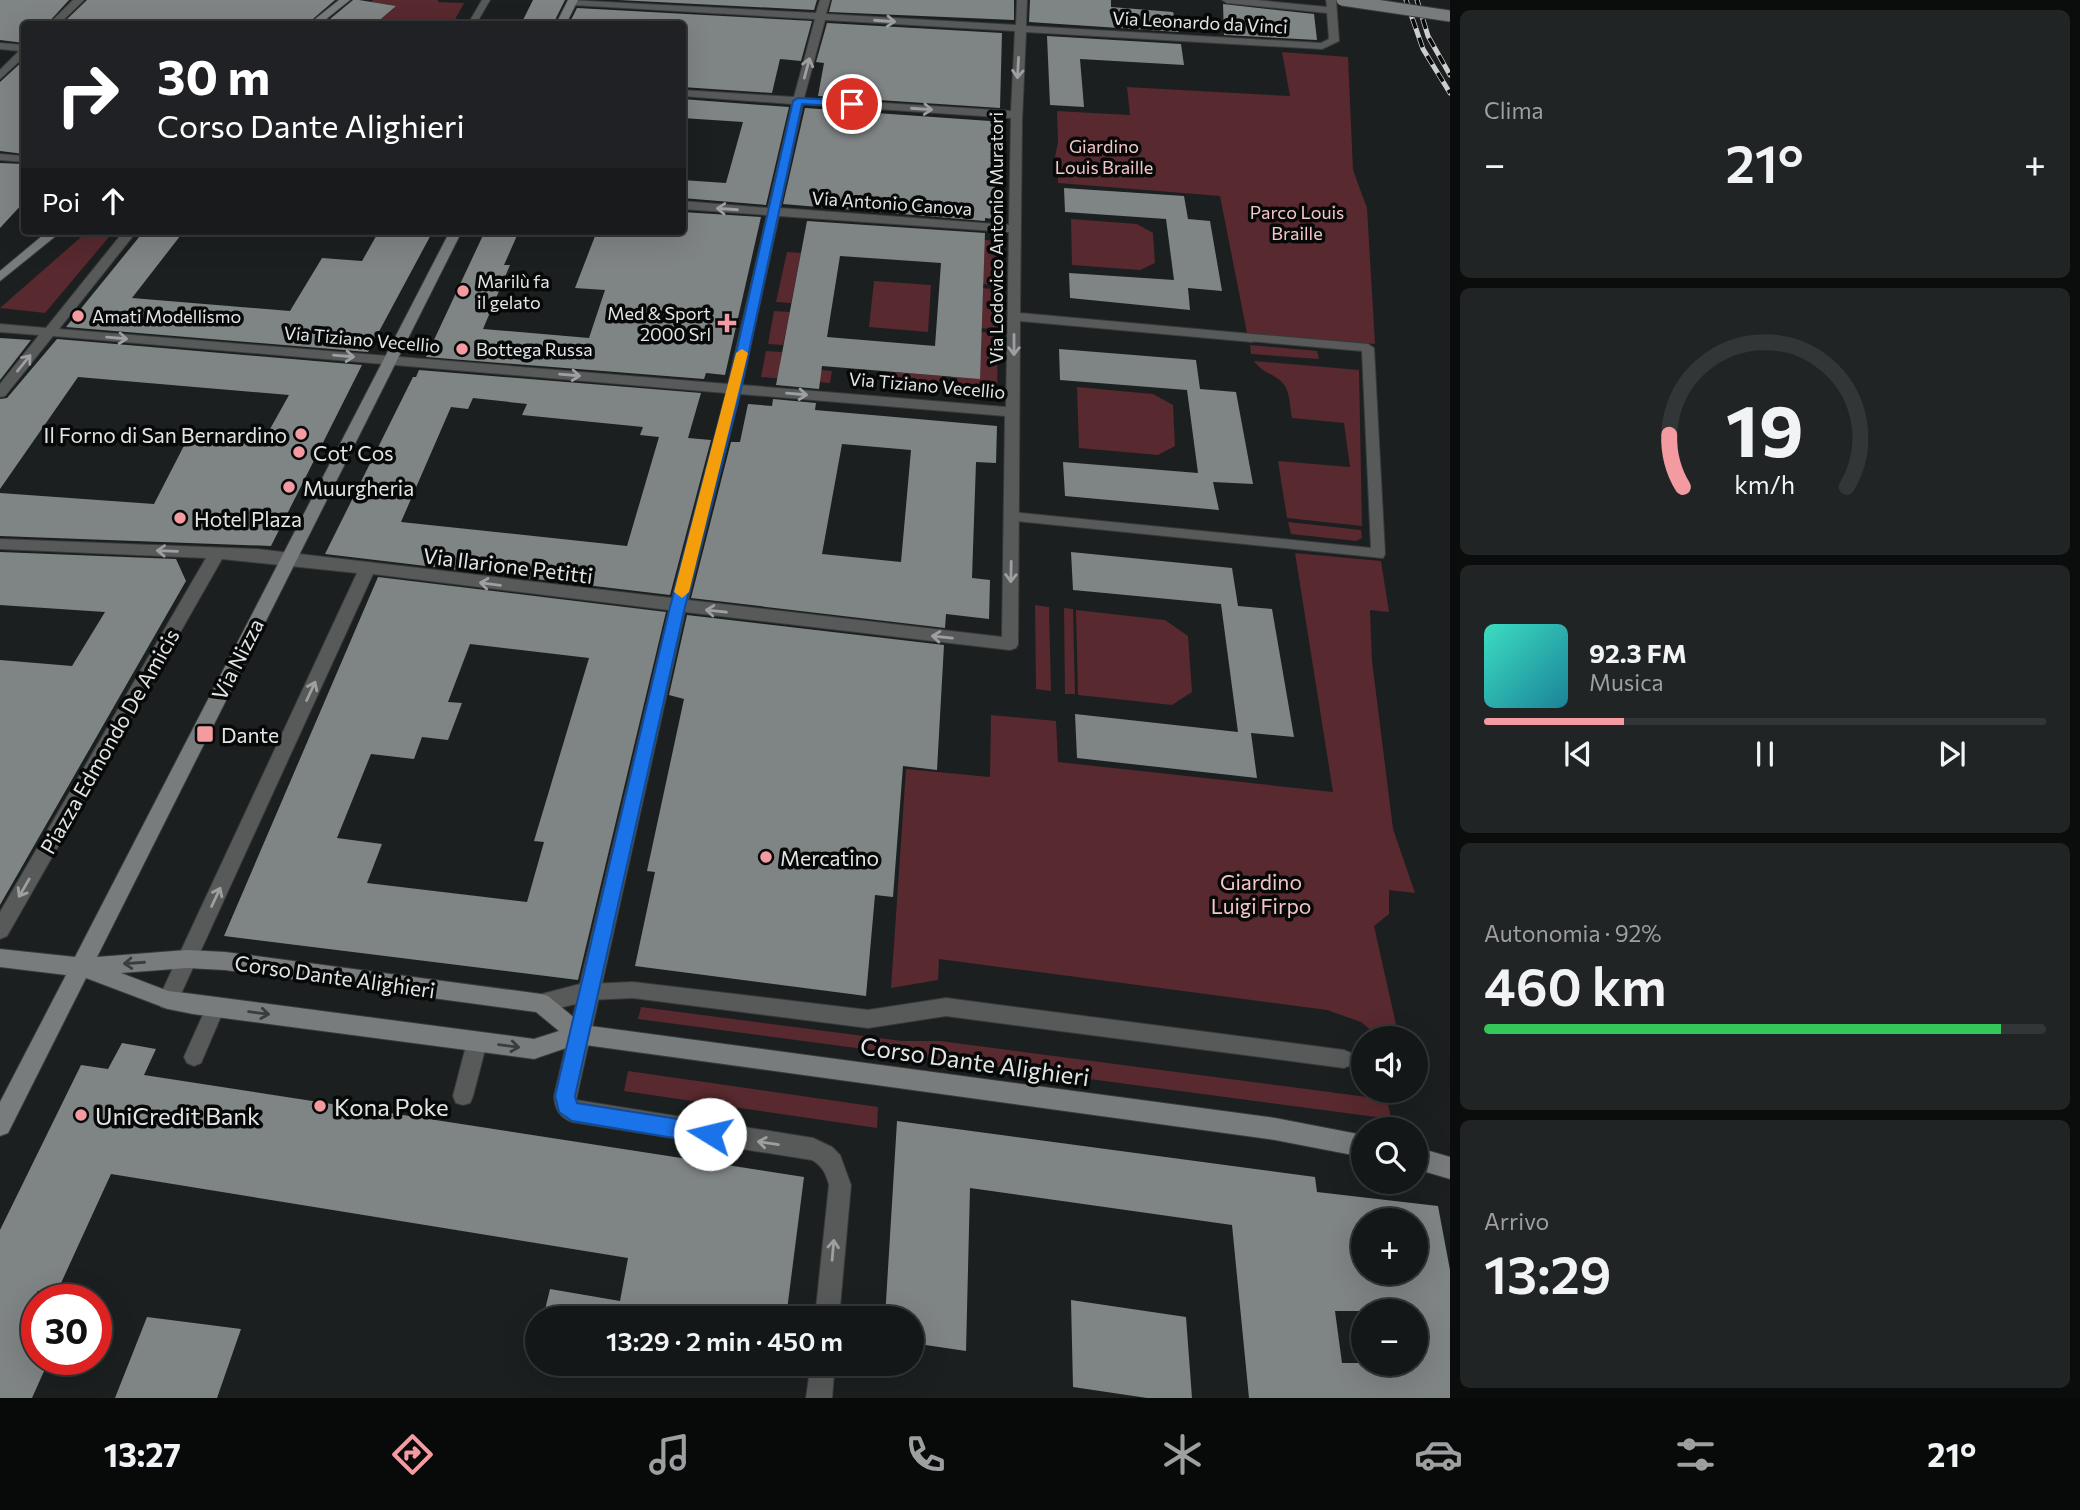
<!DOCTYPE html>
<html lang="it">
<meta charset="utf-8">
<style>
body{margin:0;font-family:Commissioner,sans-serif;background:#212424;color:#f1f3f6;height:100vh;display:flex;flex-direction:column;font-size:26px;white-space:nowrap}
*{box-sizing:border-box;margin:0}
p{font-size:23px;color:#9d9fa1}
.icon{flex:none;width:38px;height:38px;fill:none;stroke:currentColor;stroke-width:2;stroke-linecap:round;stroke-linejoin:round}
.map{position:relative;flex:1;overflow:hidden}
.panel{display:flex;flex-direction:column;gap:10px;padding:10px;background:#0b0d0d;width:630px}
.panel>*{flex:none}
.guide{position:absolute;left:21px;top:21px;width:665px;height:214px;border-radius:7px;box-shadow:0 7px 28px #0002,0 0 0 2px #333636;background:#202124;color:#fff;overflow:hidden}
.controls{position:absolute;left:1351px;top:1026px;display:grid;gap:14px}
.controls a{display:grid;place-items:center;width:77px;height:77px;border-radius:50%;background:#141717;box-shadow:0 7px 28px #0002,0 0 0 2px #333636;font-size:35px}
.speed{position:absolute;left:21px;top:1284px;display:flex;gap:14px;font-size:35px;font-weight:700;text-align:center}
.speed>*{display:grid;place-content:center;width:91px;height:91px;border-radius:50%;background:#141717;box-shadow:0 7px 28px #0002,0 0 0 2px #333636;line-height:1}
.speed .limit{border:10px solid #d22;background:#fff;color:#111}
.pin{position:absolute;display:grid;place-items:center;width:60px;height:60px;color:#fff;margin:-30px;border:4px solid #fff;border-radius:50%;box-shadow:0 2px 7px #0007}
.me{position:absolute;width:77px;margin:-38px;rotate:279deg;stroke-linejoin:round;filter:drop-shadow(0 0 5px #0008)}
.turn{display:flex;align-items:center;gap:24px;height:147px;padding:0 21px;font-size:32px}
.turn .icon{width:91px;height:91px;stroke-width:2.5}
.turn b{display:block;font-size:49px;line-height:60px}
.then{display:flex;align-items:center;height:66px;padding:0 21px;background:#0003;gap:14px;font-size:26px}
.big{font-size:52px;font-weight:600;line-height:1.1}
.panel .card{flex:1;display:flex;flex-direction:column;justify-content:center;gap:10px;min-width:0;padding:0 24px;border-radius:10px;background:#212424}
.panel .dial{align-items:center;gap:0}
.dial svg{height:182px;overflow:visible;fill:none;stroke:#333636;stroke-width:7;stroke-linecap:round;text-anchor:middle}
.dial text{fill:#f1f3f6;stroke:none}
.song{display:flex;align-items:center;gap:21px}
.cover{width:84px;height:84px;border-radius:10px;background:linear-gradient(135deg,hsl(170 70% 55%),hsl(190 70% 35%))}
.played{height:7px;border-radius:4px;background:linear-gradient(90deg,#f49aa1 25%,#333636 25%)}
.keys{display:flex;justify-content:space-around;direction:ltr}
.heat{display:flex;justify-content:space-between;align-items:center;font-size:38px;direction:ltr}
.charge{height:10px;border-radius:5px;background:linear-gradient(90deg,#34c759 92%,#333636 0)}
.trip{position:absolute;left:525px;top:1306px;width:399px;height:70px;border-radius:35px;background:#141717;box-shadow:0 7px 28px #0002,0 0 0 2px #333636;font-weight:600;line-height:70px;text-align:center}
.tab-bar{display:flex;height:112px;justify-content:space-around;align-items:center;background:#080909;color:#9d9fa1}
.tab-bar .icon{width:49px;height:49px}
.tab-bar .selected{color:#f49aa1}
.tab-bar b{font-size:32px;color:#f1f3f6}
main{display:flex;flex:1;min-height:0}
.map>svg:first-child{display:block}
</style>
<main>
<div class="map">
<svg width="1450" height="1398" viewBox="0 0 1450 1398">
<rect width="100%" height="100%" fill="#1b1f1f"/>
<g fill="#58292e">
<path d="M373 0H438V2L464 3 453 23 381 19 396 6 371 2Z"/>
<path d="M1282 52 1348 57 1353 170 1367 208 1375 344 1247 333 1220 196 1058 183V165L1054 162 1058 142 1057 111 1130 115 1127 87 1290 96Z"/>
<path d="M1071 219 1137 224 1153 233 1155 263 1140 270 1072 265Z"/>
<path d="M88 231H114L45 313 0 308Z"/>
<path d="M957 238 1000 241 999 285 983 284Z"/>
<path d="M787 252 801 253 791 303 776 302Z"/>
<path d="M874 281 931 285 928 332 869 327Z"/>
<path d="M983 288 999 290 998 330 981 328Z"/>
<path d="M774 311 790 312 783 345 768 344Z"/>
<path d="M981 332 998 333 997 396 950 393 951 377Z"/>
<path d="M1250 345 1317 351 1319 359 1251 354Z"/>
<path d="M766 351 782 352 780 366 832 371 830 383 761 377Z"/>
<path d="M1254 361 1359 370 1362 526 1287 518 1278 461 1350 467 1344 423 1292 418C1290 409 1290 396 1286 388 1280 375 1262 374 1254 361Z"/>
<path d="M890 372 942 376 941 392 889 388Z"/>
<path d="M1077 387 1153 394 1173 405 1175 446 1158 455 1079 448Z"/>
<path d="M1288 522 1361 530 1362 538 1356 541 1291 534Z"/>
<path d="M1295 553 1381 561 1389 612 1370 610 1372 661 1393 829 1415 893 1389 890V914L1374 926 1399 1038H1380L1361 1022 1327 1010 939 959 938 980 891 988 906 769 990 777 991 715 1056 721 1058 762 1333 792Z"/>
<path d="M1035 605 1049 607 1051 691 1036 689Z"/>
<path d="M1064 608 1073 609 1075 694H1065Z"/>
<path d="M1076 610 1165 620 1188 636 1192 692 1172 705 1078 695Z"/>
<path d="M641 1007 902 1041H940L1367 1097 1388 1104 1391 1119 638 1019Z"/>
<path d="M628 1071 878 1107 877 1128 624 1091Z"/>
</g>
<g fill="#7f8484" fill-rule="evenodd">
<path d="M0 0H69L47 24H24V43L0 40Z"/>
<path d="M87 0H335L307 24H62Z"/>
<path d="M353 0H359L396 6 375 24H324Z"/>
<path d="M533 0H565L553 24H521Z"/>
<path d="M618 0H817L814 10Z"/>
<path d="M832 0H1014V20L829 12Z"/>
<path d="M1030 0H1111V7L1173 12 1179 32 1029 22Z"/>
<path d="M1223 4 1314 14 1317 40 1224 35Z"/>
<path d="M577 8 812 21 801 61 780 59 772 93 682 87V24H569Z"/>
<path d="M827 23 1002 33 1000 108 818 96 824 63 816 62Z"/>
<path d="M1047 36 1181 44 1184 65 1080 59 1084 107 1050 105Z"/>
<path d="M24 60V154L0 151V82Z"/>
<path d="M682 99 789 107 766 205 682 198V180L726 183 743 122 682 118Z"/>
<path d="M805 108 1004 122 1002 220 985 218V221L783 204Z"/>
<path d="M0 163 24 164V202L0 228Z"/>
<path d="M1064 188 1184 196 1188 219 1210 221 1222 291 1188 288 1190 310 1070 298 1069 273 1174 280 1166 219 1065 212Z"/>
<path d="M682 212 761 217 725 375 706 373 704 379 426 357 485 231H519L504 265H510L483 329 589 338 605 290 575 288 597 231H682Z"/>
<path d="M807 221 985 233 980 379 822 366 819 389 776 385ZM840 256 941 263 935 346 827 337Z"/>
<path d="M144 231H184L132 298 290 311 322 258 362 261 379 231H433L368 352 66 327Z"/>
<path d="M0 338 31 340 0 380Z"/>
<path d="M57 339 362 365 271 546 0 536V493L154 504 191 432 265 438 289 395 78 377 0 489V399L7 398Z"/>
<path d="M1059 349 1196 360 1200 389 1236 392 1253 484 1213 482 1219 510 1065 496 1063 462 1198 473 1187 390 1060 380Z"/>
<path d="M419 370 701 393 688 438 711 440 670 595 325 554 413 377H416ZM473 398 527 404 522 415 643 427 640 435 659 437 627 546 401 522 451 407 468 409Z"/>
<path d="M773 399 816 403 815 410 997 426 996 463 976 462 972 578 990 580 989 619 946 614 945 628 691 598 731 442H740L748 404 772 406ZM842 444 911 450 901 562 822 554Z"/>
<path d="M0 552 176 559 186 581 0 905V660L72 666 105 612 0 605Z"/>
<path d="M1071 552 1232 568 1238 606 1272 609 1294 737 1251 733 1257 778 1077 758 1075 714 1238 732 1221 604 1073 590Z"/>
<path d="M378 577 666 612 578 980 224 936ZM470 644 589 658 534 841 544 842 527 902 367 883 382 844 337 838 371 754 414 759 422 737 448 740 462 703 448 702Z"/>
<path d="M687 615 944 645 937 770 903 766 893 897 875 895 866 996 635 966 655 872 647 871 684 699 669 695Z"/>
<path d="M122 1043 156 1049 144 1075 804 1177 786 1318H543L550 1289 620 1301 628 1258 111 1174 56 1294 37 1291V1360H49L32 1398H0V1230L81 1065 108 1069Z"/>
<path d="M897 1121 1315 1177 1317 1192 1438 1206 1450 1270V1398H1249L1232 1225 970 1188 966 1351 912 1343V1318H885ZM1363 1220H1416V1272H1363ZM1335 1311H1416V1363H1342Z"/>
<path d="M1071 1300 1186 1317 1192 1398H1147L1073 1387Z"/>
<path d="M147 1317 241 1329 217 1398H115Z"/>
</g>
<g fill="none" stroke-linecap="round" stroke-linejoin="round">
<g stroke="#373b3b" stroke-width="2">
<g id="lane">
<path d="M482 0H490L476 24H468Z"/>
<path d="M1252 334 1368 344 1374 348 1385 554 1383 558 1007 520 1005 517 1012 512 1371 548 1362 351 1248 341 1246 338Z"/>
<path d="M633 982 868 1010 946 998 1344 1050 1351 1053 1354 1059 1351 1065 1344 1068 946 1016 868 1028 633 998 588 1000 581 998 579 992 581 986 588 984Z"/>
<path d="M216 998 223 1001 225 1007 201 1063 194 1066 187 1063 184 1057 209 1001Z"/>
<path d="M477 1033 484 1036 487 1042 473 1096 470 1103 463 1105 456 1103 453 1096 467 1042 470 1036Z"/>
</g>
</g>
<g stroke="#373b3b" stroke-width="2">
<g id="street">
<path d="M73 0H84L59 24H49Z"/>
<path d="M568 0 816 13 820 0H830L826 14 1016 25 1017 0H1027L1026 26 1321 43 1329 39 1327 13 1227 3 1222 0H1256L1327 7 1326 0H1336L1339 41 1322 49 1026 32 1022 120 1020 313 1252 334 1259 338 1252 342 1020 321 1018 644 1016 648 1010 650 685 612 576 1100 813 1138 832 1147 840 1155 851 1185 839 1318H815L829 1185C826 1173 822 1166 812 1160L572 1122C559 1117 555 1109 554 1096L576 1004 541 1012 534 1010 531 1003 534 996 580 984 669 610 373 574 175 1007 168 1009 161 1007 158 1000 357 573 222 559 7 936 0 939V912L206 558 0 549V539L257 549 672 598 726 393 53 336 5 396 0 397V384L39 335 0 332V324L46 328 124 231H137L59 329 728 384 767 215 682 209V201L768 208 792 104 682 96V90L794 97 815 19 572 5 569 4ZM825 20 1015 31 1011 111 804 98ZM803 104 1011 118 1009 225 780 208ZM779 216 1009 232 1006 407 742 385ZM740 394 1005 416 1002 637 688 600Z"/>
<path d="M0 43 24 45V57L0 79V70L19 51 0 49Z"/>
<path d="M0 154 24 156V162L0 160Z"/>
<path d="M811 1363H835L832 1398H806Z"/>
</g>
</g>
<g stroke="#373b3b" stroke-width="2">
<g id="secondary">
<path d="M339 0H350L320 24H309Z"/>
<path d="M568 0H578L566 24H556Z"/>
<path d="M48 231H62L0 281V271Z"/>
<path d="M450 231H462L97 957 187 950 225 952 541 994 548 996 583 1025 1275 1118 1363 1135V1157L1275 1140 578 1044 534 1059 193 1014 168 1009 86 978 8 1133 0 1136V1102L66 975 0 967V949L75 957ZM187 968 225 970 536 1012 559 1031 534 1039 193 994 168 991 121 973Z"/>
<path d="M1416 1147 1450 1157V1179L1416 1169Z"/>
</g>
</g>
<use href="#lane" fill="#585a5a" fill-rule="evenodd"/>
<use href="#street" fill="#585a5a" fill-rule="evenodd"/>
<use href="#secondary" fill="#797c7d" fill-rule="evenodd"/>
<g stroke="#cbcdce" stroke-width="5">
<g id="rail">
<path d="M1406 0 1423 49 1450 93"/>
<path d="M1417 0 1428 36 1450 75"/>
</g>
</g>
<use href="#rail" stroke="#070808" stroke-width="3.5" stroke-dasharray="10" stroke-linecap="butt"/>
<g stroke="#373b3b" stroke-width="13" stroke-linecap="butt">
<path id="secondary-bridge" d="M1342 0 1450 16"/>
</g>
<use href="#secondary-bridge" stroke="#797c7d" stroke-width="11"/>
</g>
<defs><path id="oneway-shaft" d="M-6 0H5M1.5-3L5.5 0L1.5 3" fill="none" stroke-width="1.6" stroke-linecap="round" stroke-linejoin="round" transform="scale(1.75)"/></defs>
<g stroke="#9d9fa0">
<use href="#oneway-shaft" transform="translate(885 21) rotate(4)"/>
<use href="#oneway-shaft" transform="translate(807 68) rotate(-75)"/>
<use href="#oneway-shaft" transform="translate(1018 68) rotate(93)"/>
<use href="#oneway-shaft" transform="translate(922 109) rotate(4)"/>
<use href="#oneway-shaft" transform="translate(727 209) rotate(-176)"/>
<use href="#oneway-shaft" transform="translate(117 338) rotate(5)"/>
<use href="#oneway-shaft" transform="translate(1014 345) rotate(90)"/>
<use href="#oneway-shaft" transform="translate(344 356) rotate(5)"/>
<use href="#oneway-shaft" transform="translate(24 363) rotate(-51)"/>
<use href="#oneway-shaft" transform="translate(570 375) rotate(5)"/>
<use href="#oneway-shaft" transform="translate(797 394) rotate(5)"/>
<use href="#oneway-shaft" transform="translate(167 551) rotate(-178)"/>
<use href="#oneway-shaft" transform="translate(1011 572) rotate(91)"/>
<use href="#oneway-shaft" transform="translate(490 584) rotate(-173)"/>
<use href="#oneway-shaft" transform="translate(716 611) rotate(-174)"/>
<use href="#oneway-shaft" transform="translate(942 637) rotate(-174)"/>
<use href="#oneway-shaft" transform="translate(311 691) rotate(-65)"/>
<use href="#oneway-shaft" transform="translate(24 888) rotate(120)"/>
<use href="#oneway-shaft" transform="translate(216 897) rotate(-65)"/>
<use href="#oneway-shaft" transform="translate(768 1143) rotate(-171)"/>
<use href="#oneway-shaft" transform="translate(833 1250) rotate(-85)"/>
</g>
<g stroke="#3a3c3d">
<use href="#oneway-shaft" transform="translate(134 963) rotate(176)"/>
<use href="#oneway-shaft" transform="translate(259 1013) rotate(8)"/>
<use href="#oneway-shaft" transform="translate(509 1046) rotate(7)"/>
</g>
<path fill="#1a73e8" stroke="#114b97" stroke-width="2" d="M798 98 852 101 857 104 852 107 802 104 741 389 685 607 575 1096 577 1103 710 1124 717 1127 720 1134 717 1141 710 1144 572 1121 559 1112 555 1096 670 607 728 389 793 101Z"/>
<path fill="#f59e0b" d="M742 349 748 353 689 592 682 598 674 592 736 353Z"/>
<g fill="#f49aa1" stroke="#070808" stroke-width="2.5">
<circle cx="463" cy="291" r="7"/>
<circle cx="78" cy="316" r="7"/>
<path d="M723.5 312.5h7v7h7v7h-7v7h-7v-7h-7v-7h7z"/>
<circle cx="462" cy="349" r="7"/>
<circle cx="301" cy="434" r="7"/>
<circle cx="299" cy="452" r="7"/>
<circle cx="289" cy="487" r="7"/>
<circle cx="180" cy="518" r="7"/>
<rect x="196" y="725" width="18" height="18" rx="3.5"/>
<circle cx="766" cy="857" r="7"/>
<circle cx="320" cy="1106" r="7"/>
<circle cx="81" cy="1115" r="7"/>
</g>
<g text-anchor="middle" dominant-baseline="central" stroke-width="7" stroke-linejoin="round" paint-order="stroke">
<g font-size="18" fill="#e2e4e5" stroke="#070808">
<text transform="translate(1200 22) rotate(3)">Via Leonardo da Vinci</text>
<text transform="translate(892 203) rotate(4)">Via Antonio Canova</text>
<text transform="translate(996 238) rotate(-90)">Via Lodovico Antonio Muratori</text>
<text transform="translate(362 339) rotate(5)">Via Tiziano Vecellio</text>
<text transform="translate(927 385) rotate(5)">Via Tiziano Vecellio</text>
</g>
<g font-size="18" fill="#f5c6c8" stroke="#070808">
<text x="1104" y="146">Giardino<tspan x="1104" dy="21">Louis Braille</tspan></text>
<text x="1297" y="212">Parco Louis<tspan x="1297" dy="21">Braille</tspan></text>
</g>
<g font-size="18" fill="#e2e4e5" stroke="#070808" text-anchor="start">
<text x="477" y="281">Marilù fa<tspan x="477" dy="21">il gelato</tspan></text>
<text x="711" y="313" text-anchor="end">Med &amp; Sport<tspan x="711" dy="21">2000 Srl</tspan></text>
<text x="92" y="316">Amati Modellismo</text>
<text x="476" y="349">Bottega Russa</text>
</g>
<g font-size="21" fill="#e2e4e5" stroke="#070808" text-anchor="start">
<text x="287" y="434" text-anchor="end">Il Forno di San Bernardino</text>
<text x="313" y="452">Cot’ Cos</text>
<text x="303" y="487">Muurgheria</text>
<text x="194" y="518">Hotel Plaza</text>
<text x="221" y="734">Dante</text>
<text x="780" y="857">Mercatino</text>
</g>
<g font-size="21" fill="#e2e4e5" stroke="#070808">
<text transform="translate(508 565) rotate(7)">Via Ilarione Petitti</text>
<text transform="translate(237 659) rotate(-63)">Via Nizza</text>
<text transform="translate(109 741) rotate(-60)">Piazza Edmondo De Amicis</text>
<text transform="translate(335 976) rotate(8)">Corso Dante Alighieri</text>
</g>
<g font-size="21" fill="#f5c6c8" stroke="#070808">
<text x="1261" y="881">Giardino<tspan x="1261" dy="24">Luigi Firpo</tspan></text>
</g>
<g font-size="24" fill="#e2e4e5" stroke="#070808">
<text transform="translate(975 1061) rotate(8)">Corso Dante Alighieri</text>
</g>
<g font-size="24" fill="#e2e4e5" stroke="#070808" text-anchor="start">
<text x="334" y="1106">Kona Poke</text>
<text x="95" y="1115">UniCredit Bank</text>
</g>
</g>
</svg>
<div class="controls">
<a><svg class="icon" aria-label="sound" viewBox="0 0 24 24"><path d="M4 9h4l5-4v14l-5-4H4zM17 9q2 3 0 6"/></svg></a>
<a><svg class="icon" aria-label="search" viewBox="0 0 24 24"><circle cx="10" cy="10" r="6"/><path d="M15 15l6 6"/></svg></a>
<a>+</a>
<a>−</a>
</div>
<div class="speed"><div class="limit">30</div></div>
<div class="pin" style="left:852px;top:104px;background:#d93025"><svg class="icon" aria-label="arrive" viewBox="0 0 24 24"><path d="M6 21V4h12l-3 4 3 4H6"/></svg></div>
<svg class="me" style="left:710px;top:1134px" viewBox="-20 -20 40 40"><circle r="19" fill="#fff"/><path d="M0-13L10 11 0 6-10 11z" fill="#1a73e8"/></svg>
<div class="trip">13:29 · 2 min · 450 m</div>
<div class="guide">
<div class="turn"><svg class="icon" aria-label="right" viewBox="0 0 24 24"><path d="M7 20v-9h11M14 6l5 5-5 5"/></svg><div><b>30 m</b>Corso Dante Alighieri</div></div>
<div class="then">Poi<svg class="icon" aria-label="ahead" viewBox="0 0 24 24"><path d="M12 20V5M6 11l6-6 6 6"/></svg></div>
</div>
</div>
<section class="panel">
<div class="card"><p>Clima</p>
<div class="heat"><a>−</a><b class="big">21°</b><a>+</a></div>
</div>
<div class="card dial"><svg viewBox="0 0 100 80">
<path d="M14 69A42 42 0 1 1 86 69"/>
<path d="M14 69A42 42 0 0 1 8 46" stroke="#f49aa1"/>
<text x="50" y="56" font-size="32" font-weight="700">19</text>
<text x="50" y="72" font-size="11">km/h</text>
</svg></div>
<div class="card">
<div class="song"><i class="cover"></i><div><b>92.3 FM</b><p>Musica</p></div></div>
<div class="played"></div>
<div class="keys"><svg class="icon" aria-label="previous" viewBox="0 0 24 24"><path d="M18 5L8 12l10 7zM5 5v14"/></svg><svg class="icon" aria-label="pause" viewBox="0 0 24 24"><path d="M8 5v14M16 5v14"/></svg><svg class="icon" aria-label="next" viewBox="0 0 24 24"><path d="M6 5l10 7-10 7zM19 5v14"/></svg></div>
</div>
<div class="card"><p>Autonomia · 92%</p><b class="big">460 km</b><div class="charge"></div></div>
<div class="card"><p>Arrivo</p><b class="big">13:29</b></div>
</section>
</main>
<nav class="tab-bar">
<b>13:27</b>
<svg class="icon selected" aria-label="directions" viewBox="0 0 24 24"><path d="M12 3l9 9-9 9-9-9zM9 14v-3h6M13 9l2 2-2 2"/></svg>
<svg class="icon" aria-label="music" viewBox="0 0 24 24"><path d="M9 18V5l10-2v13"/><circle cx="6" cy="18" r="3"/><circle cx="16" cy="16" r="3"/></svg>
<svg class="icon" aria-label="phone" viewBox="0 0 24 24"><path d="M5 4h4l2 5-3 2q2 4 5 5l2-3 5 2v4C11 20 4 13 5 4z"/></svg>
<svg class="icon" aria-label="climate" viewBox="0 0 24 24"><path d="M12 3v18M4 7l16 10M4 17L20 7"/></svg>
<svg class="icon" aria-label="car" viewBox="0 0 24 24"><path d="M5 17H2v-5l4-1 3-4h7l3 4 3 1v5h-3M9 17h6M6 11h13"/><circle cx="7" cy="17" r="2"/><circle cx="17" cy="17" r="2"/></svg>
<svg class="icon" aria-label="filters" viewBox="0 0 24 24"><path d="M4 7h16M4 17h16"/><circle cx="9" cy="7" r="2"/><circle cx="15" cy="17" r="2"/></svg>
<b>21°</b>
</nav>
